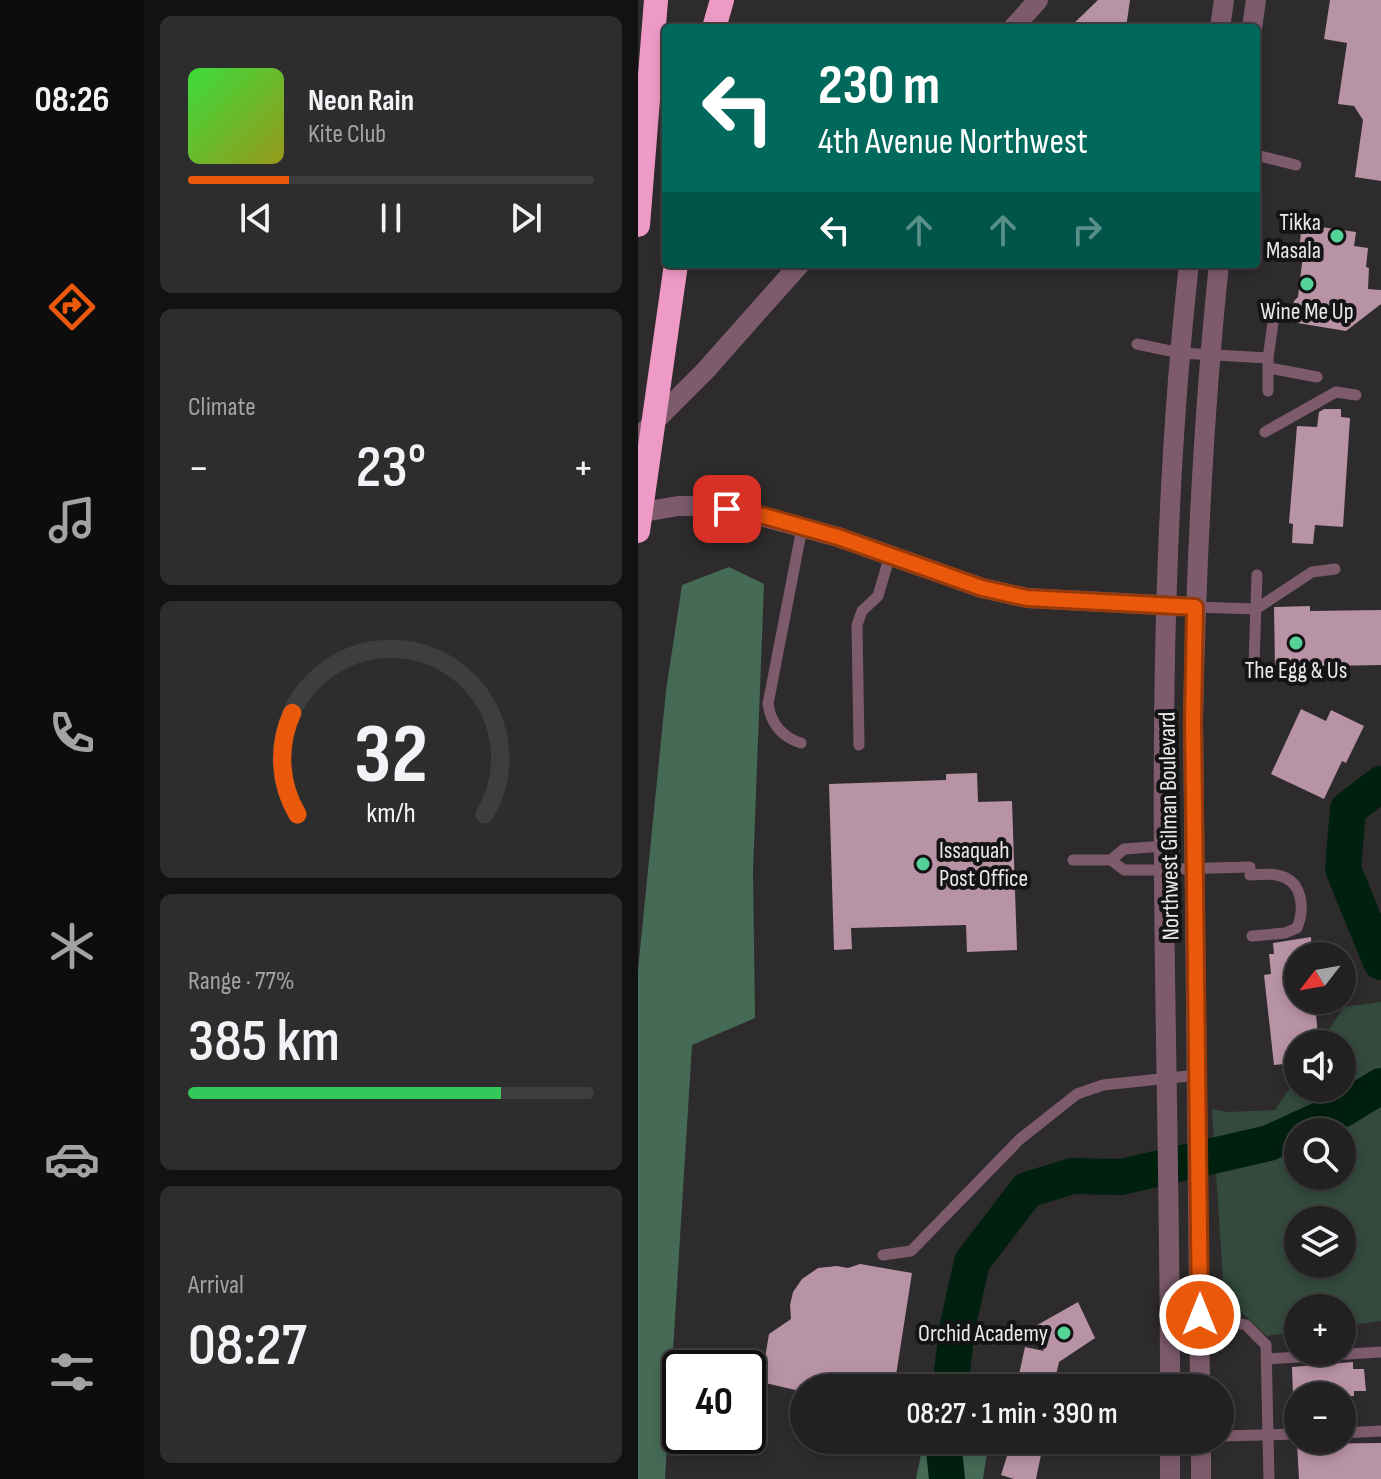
<!DOCTYPE html>
<meta charset="utf-8">
<style>
body{margin:0;font-family:"Sofia Sans Condensed",sans-serif;background:#2e2d2e;color:#f1f3f6;height:100vh;display:flex;flex-direction:column;font-size:30px;white-space:nowrap}
*{box-sizing:border-box;margin:0}
p{font-size:26px;color:#a2a3a5}
.icon{flex:none;width:44px;height:44px;fill:none;stroke:currentColor;stroke-width:2;stroke-linecap:round;stroke-linejoin:round}
.map{position:relative;flex:1;overflow:hidden}
.drawer{display:flex;flex-direction:column;gap:16px;padding:16px;background:#131212;width:494px}
.drawer>*{flex:none}
.banner{position:absolute;left:24px;top:24px;width:598px;height:244px;border-radius:8px;box-shadow:0 4px 12px #0003,0 0 0 2px #3f3e3f;background:#00695c;color:#fff;overflow:hidden}
.needle{width:52px;rotate:239deg}
.fabs{position:absolute;left:646px;top:942px;display:grid;gap:16px}
.fabs a{display:grid;place-items:center;width:72px;height:72px;border-radius:50%;background:#222021;box-shadow:0 4px 12px #0003,0 0 0 2px #3f3e3f;font-size:40px}
.speed{position:absolute;left:24px;top:1350px;display:flex;gap:16px;font-size:40px;font-weight:700;text-align:center}
.speed>*{display:grid;place-content:center;width:104px;height:104px;border-radius:50%;background:#222021;box-shadow:0 4px 12px #0003,0 0 0 2px #3f3e3f;line-height:1}
.speed .limit{border:4px solid #111;border-radius:12px;background:#fff;color:#111}
.pin{position:absolute;display:grid;place-items:center;width:68px;height:68px;color:#fff;margin:-34px;border-radius:16px;box-shadow:0 4px 12px #0006}
.me{position:absolute;width:88px;margin:-44px;rotate:0deg;stroke-linejoin:round;filter:drop-shadow(0 0 6px #0008)}
.turn{display:flex;align-items:center;gap:28px;height:168px;padding:0 24px;font-size:36px}
.turn .icon{width:104px;height:104px;stroke-width:2.5}
.turn b{display:block;font-size:56px;line-height:68px}
.lanes{display:flex;align-items:center;height:76px;padding:0 24px;background:#0003;justify-content:center;gap:40px;direction:ltr}
.lanes .off{opacity:.35}
.big{font-size:60px;font-weight:600;line-height:1.1}
.drawer .tile{flex:1;display:flex;flex-direction:column;justify-content:center;gap:12px;min-width:0;padding:0 28px;border-radius:12px;background:#2e2d2e}
.drawer .dial{align-items:center;gap:0}
.dial svg{height:208px;overflow:visible;fill:none;stroke:#3f3e3f;stroke-width:7;stroke-linecap:round;text-anchor:middle}
.dial text{fill:#f1f3f6;stroke:none}
.song{display:flex;align-items:center;gap:24px}
.cover{width:96px;height:96px;border-radius:12px;background:linear-gradient(135deg,hsl(120 70% 55%),hsl(60 70% 35%))}
.played{height:8px;border-radius:4px;background:linear-gradient(90deg,#ea580c 25%,#3f3e3f 25%)}
.keys{display:flex;justify-content:space-around;direction:ltr}
.heat{display:flex;justify-content:space-between;align-items:center;font-size:44px;direction:ltr}
.charge{height:12px;border-radius:6px;background:linear-gradient(90deg,#34c759 77%,#3f3e3f 0)}
.trip{position:absolute;left:152px;top:1374px;width:444px;height:80px;border-radius:40px;background:#222021;box-shadow:0 4px 12px #0003,0 0 0 2px #3f3e3f;font-weight:600;line-height:80px;text-align:center}
main{display:flex;flex:1;min-height:0}
.menu{display:flex;flex-direction:column;width:144px;justify-content:space-around;align-items:center;background:#0e0d0d;color:#a2a3a5}
.menu .icon{width:56px;height:56px}
.menu .active{color:#ea580c}
.menu b{font-size:36px;color:#f1f3f6}
.map>svg:first-child{display:block}
</style>
<main>
<nav class="menu">
<b>08:26</b>
<svg class="icon active" aria-label="directions" viewBox="0 0 24 24"><path d="M12 3l9 9-9 9-9-9zM9 14v-3h6M13 9l2 2-2 2"/></svg>
<svg class="icon" aria-label="music" viewBox="0 0 24 24"><path d="M9 18V5l10-2v13"/><circle cx="6" cy="18" r="3"/><circle cx="16" cy="16" r="3"/></svg>
<svg class="icon" aria-label="phone" viewBox="0 0 24 24"><path d="M5 4h4l2 5-3 2q2 4 5 5l2-3 5 2v4C11 20 4 13 5 4z"/></svg>
<svg class="icon" aria-label="climate" viewBox="0 0 24 24"><path d="M12 3v18M4 7l16 10M4 17L20 7"/></svg>
<svg class="icon" aria-label="car" viewBox="0 0 24 24"><path d="M5 17H2v-5l4-1 3-4h7l3 4 3 1v5h-3M9 17h6M6 11h13"/><circle cx="7" cy="17" r="2"/><circle cx="17" cy="17" r="2"/></svg>
<svg class="icon" aria-label="filters" viewBox="0 0 24 24"><path d="M4 7h16M4 17h16"/><circle cx="9" cy="7" r="2"/><circle cx="15" cy="17" r="2"/></svg>
</nav>
<section class="drawer">
<div class="tile">
<div class="song"><i class="cover"></i><div><b>Neon Rain</b><p>Kite Club</p></div></div>
<div class="played"></div>
<div class="keys"><svg class="icon" aria-label="previous" viewBox="0 0 24 24"><path d="M18 5L8 12l10 7zM5 5v14"/></svg><svg class="icon" aria-label="pause" viewBox="0 0 24 24"><path d="M8 5v14M16 5v14"/></svg><svg class="icon" aria-label="next" viewBox="0 0 24 24"><path d="M6 5l10 7-10 7zM19 5v14"/></svg></div>
</div>
<div class="tile"><p>Climate</p>
<div class="heat"><a>−</a><b class="big">23°</b><a>+</a></div>
</div>
<div class="tile dial"><svg viewBox="0 0 100 80">
<path d="M14 69A42 42 0 1 1 86 69"/>
<path d="M14 69A42 42 0 0 1 12 30" stroke="#ea580c"/>
<text x="50" y="56" font-size="32" font-weight="700">32</text>
<text x="50" y="72" font-size="11">km/h</text>
</svg></div>
<div class="tile"><p>Range · 77%</p><b class="big">385 km</b><div class="charge"></div></div>
<div class="tile"><p>Arrival</p><b class="big">08:27</b></div>
</section>
<div class="map">
<svg width="743" height="1479" viewBox="0 0 743 1479">
<rect width="100%" height="100%" fill="#2e2b2c"/>
<path fill="#334a3d" fill-rule="evenodd" d="M743 1002V1321L704 1326V1308H660V1332L629 1336 586 1296 574 1109 589 1112 637 1110 660 1076V1088H704V1044H681L706 1007ZM704 1132V1176H660V1132ZM660 1220H704V1264H660Z"/>
<g fill="#456a56">
<path d="M91 567 126 584 115 871 117 1018 54 1045 27 1479H0V970L28 691 44 585Z"/>
<path d="M286 1440H351L345 1479H278Z"/>
</g>
<g fill="none" stroke-linecap="round" stroke-linejoin="round">
<g stroke="#00200f" stroke-width="36">
<path d="M743 784 710 809 705 869 743 962"/>
<path d="M312 1388 319 1329 334 1262 389 1190 434 1176 483 1177 631 1143 705 1109 743 1086"/>
<path d="M305 1440 309 1479"/>
</g>
</g>
<g fill="#b892a5">
<path d="M460 0H492L488 28H431Z"/>
<path d="M692 0H743V181L717 177 725 120 716 106 700 104 709 43 686 39Z"/>
<path d="M683 227 718 232 716 246 730 248 728 267 731 268 730 289 743 290V304L708 331 653 322 656 301 660 297 665 255 661 254 663 231 682 233Z"/>
<path d="M686 409H703V417L712 418 705 527 677 525 675 544 654 543 655 524 651 523 659 426 679 427 681 412Z"/>
<path d="M672 606V611L743 610V665L637 667 636 607Z"/>
<path d="M663 709 688 721 693 710 726 726 708 763 704 761 686 799 633 774Z"/>
<path d="M339 773 340 802 374 801 379 950 329 952 328 925 213 928 214 949 196 950 191 784 308 780V774Z"/>
<path d="M673 937 674 956H660V1000H677L680 1039 665 1040V1044H660V1052H655L656 1063 636 1065 626 975 633 974 631 954H636L635 943Z"/>
<path d="M222 1264 274 1273 256 1388H166V1392L123 1382 131 1334 153 1319 152 1305 155 1292 164 1279 180 1268 199 1266 210 1268Z"/>
<path d="M440 1302 457 1338 421 1362 415 1388H378L387 1347 406 1351 394 1328Z"/>
<path d="M715 1362V1369H726L728 1391H716V1396H655L654 1367Z"/>
<path d="M374 1440H406L398 1479H376L363 1475Z"/>
<path d="M743 1443V1479H661L659 1444Z"/>
</g>
<g fill="none" stroke-linecap="round" stroke-linejoin="round">
<g stroke="#7d5b6d" stroke-width="11">
<path d="M618 155 658 165"/>
<path d="M499 344 542 353 630 358"/>
<path d="M631 368 679 377"/>
<path d="M630 391V358L635 323"/>
<path d="M627 432 698 392 718 395"/>
<path d="M557 607 618 609 674 572 697 569"/>
<path d="M616 663 619 575"/>
<path d="M163 743C144 737 133 724 130 704L164 528"/>
<path d="M221 745 219 625 224 611 240 596 252 555"/>
<path d="M536 845V869L612 867"/>
<path d="M435 860H473L486 849 527 846"/>
<path d="M473 860 486 870H527"/>
<path d="M612 875C620 875 630 873 638 875 665 879 667 908 659 928L647 933 614 936"/>
<path d="M245 1255 273 1251 381 1140 439 1094 465 1085 560 1075"/>
<path d="M562 1315 608 1325 628 1345 631 1479"/>
<path d="M629 1359 743 1352"/>
<path d="M704 1433 743 1431"/>
<path d="M582 1436 660 1434"/>
</g>
<g stroke="#7d5b6d" stroke-width="20">
<path d="M375 28 400 0"/>
<path d="M0 438 67 371 162 264"/>
</g>
<g stroke="#7d5b6d" stroke-width="20">
<path d="M582 28 586 0"/>
<path d="M614 28 618 0"/>
<path d="M0 513 40 506H69L108 512 200 537 344 588 389 598 541 606"/>
<path d="M532 1388C532 1014 509 637 551 264"/>
<path d="M562 1388 555 720C558 568 565 416 581 264"/>
<path d="M532 1440V1479"/>
<path d="M563 1440V1479"/>
</g>
<g stroke="#ed9ac6" stroke-width="24">
<path d="M76 28 84 0"/>
<path d="M0 225 18 0"/>
</g>
<path stroke="#ed9ac6" stroke-width="24" d="M0 531 38 264"/>
</g>
<g fill="none" stroke-linecap="round" stroke-linejoin="round">
<g stroke="#983908" stroke-width="20">
<path id="route" d="M89 509 126 516 200 537 344 588 389 598 557 607 555 720 562 1315"/>
</g>
<use href="#route" stroke="#ea580c" stroke-width="14"/>
</g>
<g fill="#53d396" stroke="#151415" stroke-width="3">
<circle cx="699" cy="236" r="8"/>
<circle cx="669" cy="284" r="8"/>
<circle cx="658" cy="643" r="8"/>
<circle cx="285" cy="864" r="8"/>
<circle cx="426" cy="1333" r="8"/>
</g>
<g text-anchor="middle" dominant-baseline="central" stroke-width="8" stroke-linejoin="round" paint-order="stroke">
<g font-size="24" fill="#eae8e9" stroke="#151415" text-anchor="end">
<text x="683" y="222">Tikka<tspan x="683" dy="28">Masala</tspan></text>
<text x="669" y="311" text-anchor="middle">Wine Me Up</text>
<text x="658" y="670" text-anchor="middle">The Egg &amp; Us</text>
<text x="301" y="850" text-anchor="start">Issaquah<tspan x="301" dy="28">Post Office</tspan></text>
<text x="410" y="1333">Orchid Academy</text>
</g>
<g font-size="24" fill="#eae8e9" stroke="#151415">
<text transform="translate(531 826) rotate(-91)">Northwest Gilman Boulevard</text>
</g>
</g>
</svg>
<div class="fabs">
<a><svg class="needle" viewBox="-14 -14 28 28"><path d="M0-13l5 13h-10z" fill="#e53935"/><path d="M0 13l5-13h-10z" fill="#a2a3a5"/></svg></a>
<a><svg class="icon" aria-label="sound" viewBox="0 0 24 24"><path d="M4 9h4l5-4v14l-5-4H4zM17 9q2 3 0 6"/></svg></a>
<a><svg class="icon" aria-label="search" viewBox="0 0 24 24"><circle cx="10" cy="10" r="6"/><path d="M15 15l6 6"/></svg></a>
<a><svg class="icon" aria-label="layers" viewBox="0 0 24 24"><path d="M12 4l9 5-9 5-9-5zM3 14l9 5 9-5"/></svg></a>
<a>+</a>
<a>−</a>
</div>
<div class="speed"><div class="limit">40</div></div>
<div class="pin" style="left:89px;top:509px;background:#d93025"><svg class="icon" aria-label="arrive" viewBox="0 0 24 24"><path d="M6 21V4h12l-3 4 3 4H6"/></svg></div>
<svg class="me" style="left:562px;top:1315px" viewBox="-20 -20 40 40"><circle r="17" fill="#ea580c" stroke="#fff" stroke-width="3"/><path d="M0-11L8 9 0 5-8 9z" fill="#fff"/></svg>
<div class="trip">08:27 · 1 min · 390 m</div>
<div class="banner">
<div class="turn"><svg class="icon" aria-label="left" viewBox="0 0 24 24"><path d="M17 20v-9H6M10 6l-5 5 5 5"/></svg><div><b>230 m</b>4th Avenue Northwest</div></div>
<div class="lanes"><svg class="icon" aria-label="left" viewBox="0 0 24 24"><path d="M17 20v-9H6M10 6l-5 5 5 5"/></svg><svg class="icon off" aria-label="ahead" viewBox="0 0 24 24"><path d="M12 20V5M6 11l6-6 6 6"/></svg><svg class="icon off" aria-label="ahead" viewBox="0 0 24 24"><path d="M12 20V5M6 11l6-6 6 6"/></svg><svg class="icon off" aria-label="right" viewBox="0 0 24 24"><path d="M7 20v-9h11M14 6l5 5-5 5"/></svg></div>
</div>
</div>
</main>
